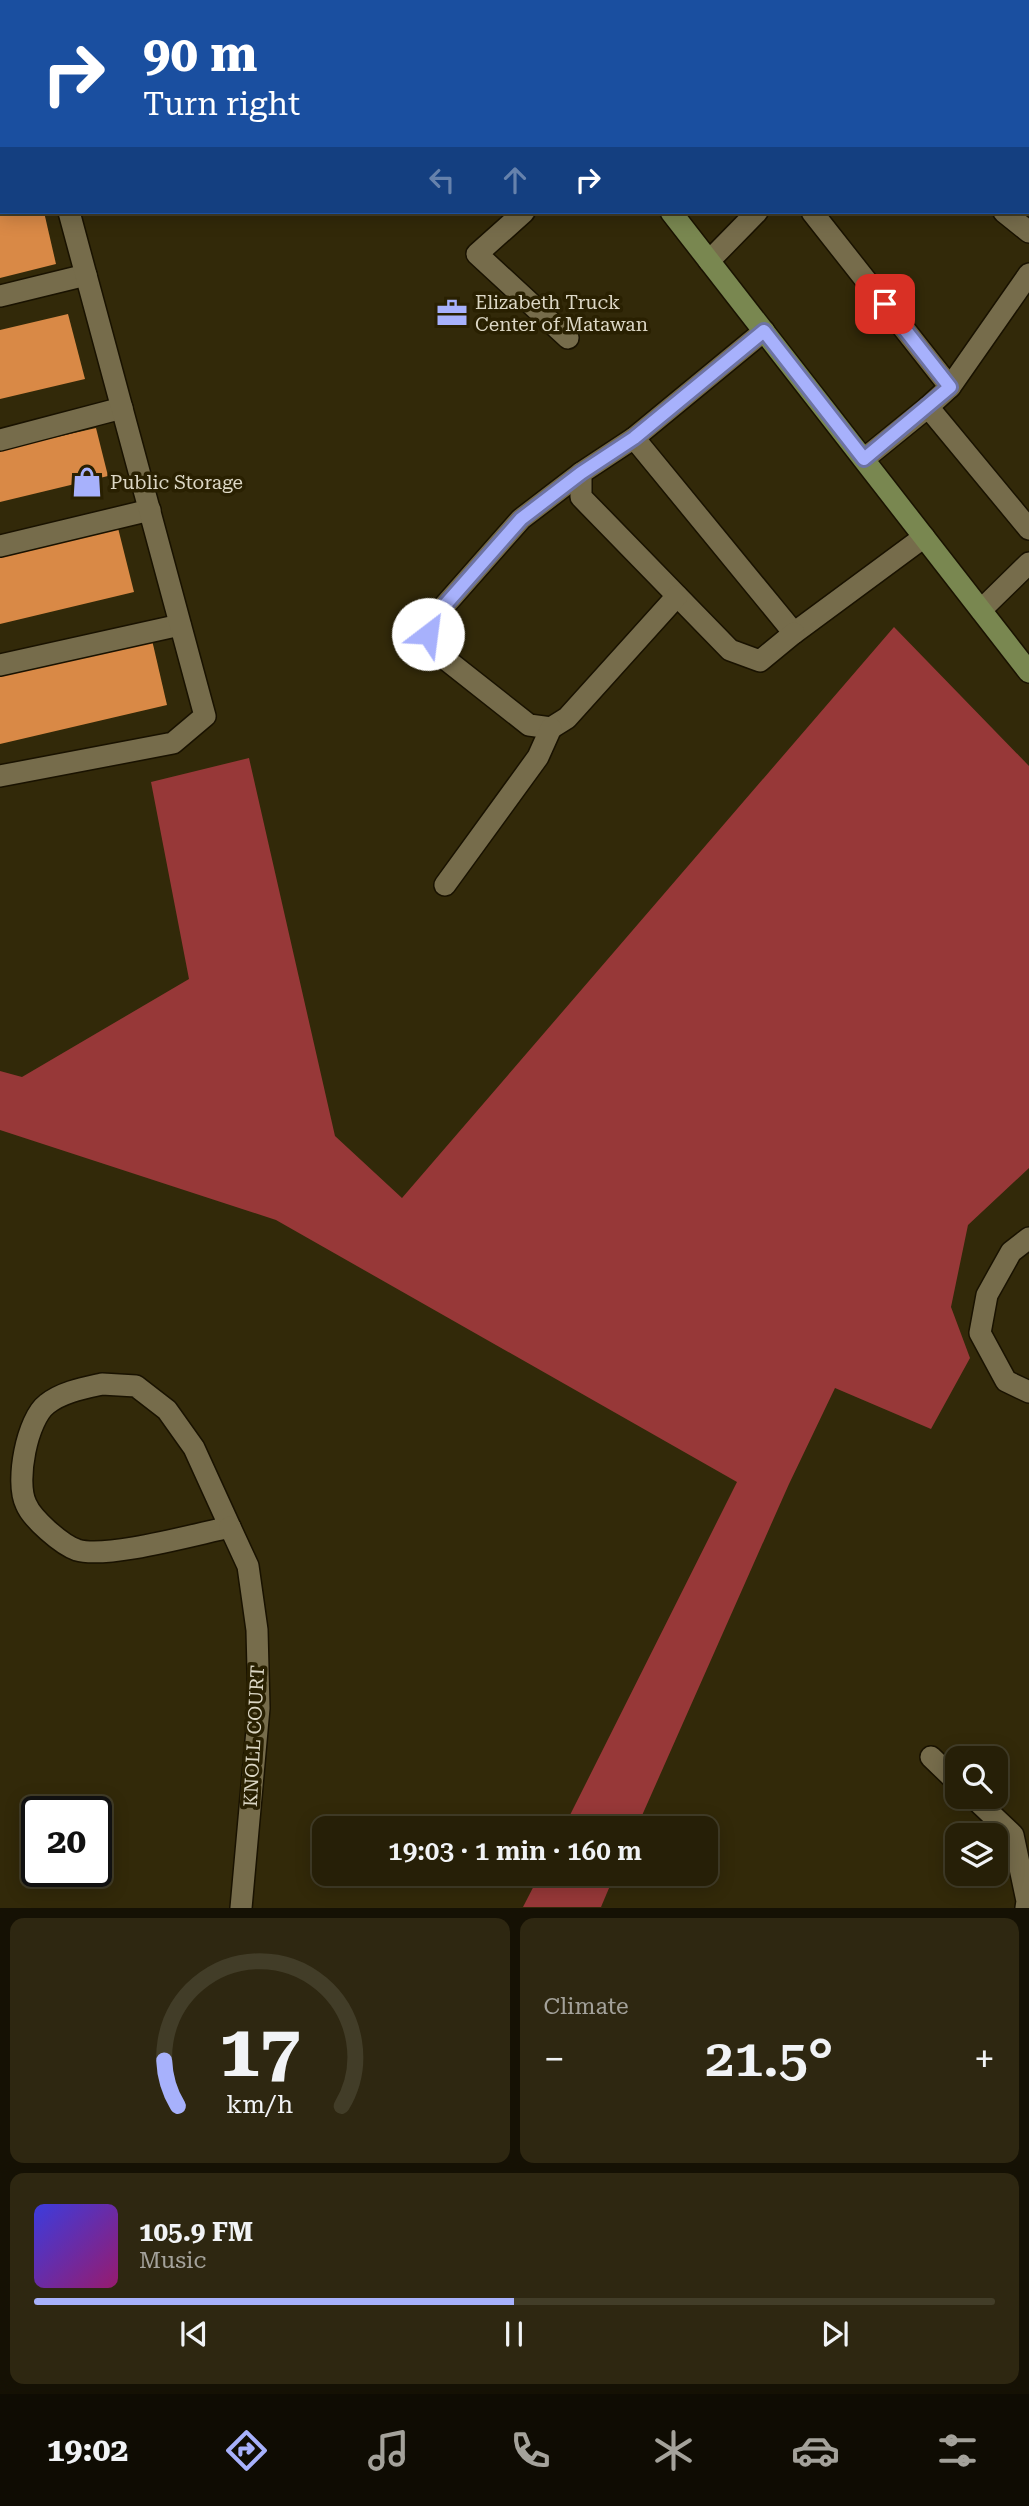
<!DOCTYPE html>
<meta charset="utf-8">
<style>
body{margin:0;font-family:"Roboto Serif",serif;background:#2e2711;color:#f1f3f6;height:100vh;display:flex;flex-direction:column;font-size:26px;white-space:nowrap}
*{box-sizing:border-box;margin:0}
p{font-size:23px;color:#a4a29b}
.icon{flex:none;width:38px;height:38px;fill:none;stroke:currentColor;stroke-width:2;stroke-linecap:round;stroke-linejoin:round}
.map{position:relative;height:1908px;overflow:hidden}
.drawer{display:flex;flex-direction:column;gap:10px;padding:10px;background:#151104;flex:1}
.drawer>*{flex:none}
.banner{position:absolute;left:0px;top:0px;width:1029px;height:214px;box-shadow:0 4px 18px #0003,0 0 0 2px #423d28;background:#1a4fa0;color:#fff;overflow:hidden}
.fabs{position:absolute;left:945px;top:1746px;display:grid;gap:14px}
.fabs a{display:grid;place-items:center;width:63px;height:63px;border-radius:14px;background:#261f07;box-shadow:0 4px 18px #0003,0 0 0 2px #423d28;font-size:35px}
.speed{position:absolute;left:21px;top:1796px;display:flex;gap:14px;font-size:35px;font-weight:700;text-align:center}
.speed>*{display:grid;place-content:center;width:91px;height:91px;border-radius:50%;background:#261f07;box-shadow:0 4px 18px #0003,0 0 0 2px #423d28;line-height:1}
.speed .limit{border:4px solid #111;border-radius:10px;background:#fff;color:#111}
.pin{position:absolute;display:grid;place-items:center;width:60px;height:60px;color:#fff;margin:-30px;border-radius:14px;box-shadow:0 4px 10px #0006}
.me{position:absolute;width:77px;margin:-38px;rotate:30deg;stroke-linejoin:round;filter:drop-shadow(0 0 5px #0008)}
.turn{display:flex;align-items:center;gap:24px;height:147px;padding:0 28px;font-size:32px}
.turn .icon{width:91px;height:91px;stroke-width:2.5}
.turn b{display:block;font-size:49px;line-height:60px}
.lanes{display:flex;align-items:center;height:66px;padding:0 28px;background:#0003;justify-content:center;gap:35px;direction:ltr}
.lanes .off{opacity:.35}
.big{font-size:52px;font-weight:600;line-height:1.1}
.drawer .widget{flex:1;display:flex;flex-direction:column;justify-content:center;gap:10px;min-width:0;padding:0 24px;border-radius:14px;background:#2e2711}
.drawer .dial{align-items:center;gap:0}
.dial svg{height:182px;overflow:visible;fill:none;stroke:#423d28;stroke-width:7;stroke-linecap:round;text-anchor:middle}
.dial text{fill:#f1f3f6;stroke:none}
.song{display:flex;align-items:center;gap:21px}
.cover{width:84px;height:84px;border-radius:10px;background:linear-gradient(135deg,hsl(240 70% 55%),hsl(320 70% 35%))}
.played{height:7px;border-radius:4px;background:linear-gradient(90deg,#a7b1fc 50%,#423d28 50%)}
.keys{display:flex;justify-content:space-around;direction:ltr}
.heat{display:flex;justify-content:space-between;align-items:center;font-size:38px;direction:ltr}
.drawer .tiles{flex:1;display:grid;gap:10px;grid-template-columns:1fr 1fr}
.widget:last-child{grid-column:span 2}
.trip{position:absolute;left:312px;top:1816px;width:406px;height:70px;border-radius:14px;background:#261f07;box-shadow:0 4px 18px #0003,0 0 0 2px #423d28;font-weight:600;line-height:70px;text-align:center}
.menu{display:flex;height:112px;justify-content:space-around;align-items:center;background:#0f0c03;color:#a4a29b}
.menu .icon{width:49px;height:49px}
.menu .active{color:#a7b1fc}
.menu b{font-size:32px;color:#f1f3f6}
.map>svg:first-child{display:block}
</style>
<div class="map">
<svg width="1029" height="1908" viewBox="0 0 1029 1908">
<rect width="100%" height="100%" fill="#322909"/>
<g fill="#973838">
<path d="M894 627 1029 766V1168L968 1225 951 1307 970 1358 931 1429 835 1388 789 1484 636 1829H563L737 1482 276 1220 0 1130V1071L22 1077 189 979 151 782 249 758 335 1136 402 1198Z"/>
<path d="M540 1874H615L601 1907H523Z"/>
</g>
<g fill="#d98946">
<path d="M0 212H44L56 264 0 278Z"/>
<path d="M68 314 85 379 0 399V330Z"/>
<path d="M96 428 108 476 0 502V450Z"/>
<path d="M118 528 134 592 0 624V556Z"/>
<path d="M152 640 167 705 0 744V676Z"/>
</g>
<g fill="none" stroke-linecap="round" stroke-linejoin="round">
<g stroke="#191200" stroke-width="24">
<g id="minor">
<path d="M19 2 22 0"/>
<path d="M0 72H2"/>
<path d="M524 212 477 254 568 338"/>
<path d="M812 212 950 387 928 407"/>
<path d="M1004 212 1029 232"/>
<path d="M709 261 757 212"/>
<path d="M0 296 86 275"/>
<path d="M764 331 634 438 794 633 924 537"/>
<path d="M950 387 1029 274"/>
<path d="M634 438 581 473V497L730 650 760 661 794 633"/>
<path d="M0 440 122 408"/>
<path d="M864 459 928 407 1029 529"/>
<path d="M581 473 521 519 431 621 428 634 434 650 529 725 551 728 567 718 677 596"/>
<path d="M0 546 150 510"/>
<path d="M981 610 1029 563"/>
<path d="M0 665 180 625"/>
<path d="M0 776 173 743 205 716 69 212"/>
<path d="M445 885 538 757 551 728"/>
<path d="M1029 1238 1011 1252 987 1295 980 1333 1006 1381 1029 1392"/>
<path d="M102 1384 136 1386 167 1410 194 1448 230 1527C196 1534 107 1559 77 1550 62 1545 32 1519 26 1504 15 1482 27 1419 47 1404 62 1392 84 1388 102 1384Z"/>
<path d="M230 1527 248 1566 257 1630 259 1708 241 1908"/>
<path d="M931 1757 957 1782"/>
<path d="M973 1797 1013 1835 1027 1901 1026 1908"/>
</g>
</g>
<g stroke="#191200" stroke-width="24">
<g id="major">
<path d="M506 0 507 2"/>
<path d="M671 212 1029 672"/>
</g>
</g>
<use href="#minor" stroke="#766c4b" stroke-width="21"/>
<use href="#major" stroke="#798750" stroke-width="21"/>
</g>
<g fill="none" stroke-linecap="round" stroke-linejoin="round">
<g stroke="#6d73a4" stroke-width="18">
<path id="route" d="M428 634 431 621 521 519 581 473 634 438 764 331 864 459 950 387 885 304"/>
</g>
<use href="#route" stroke="#a7b1fc" stroke-width="12"/>
</g>
<defs>
<g id="office-bare" transform="scale(2.415)"><path d="M-6-3h4V-5.5h4V-3h4V5H-6ZM-1-4.5V-3h2v-1.5ZM-6 0V1H6V0Z" fill="#a7b1fc" stroke="#292001" stroke-width="2.5" paint-order="stroke"/></g>
<g id="shop-bare" transform="scale(2.415)"><path d="M-5-2.5h2.3a2.7 3.5 0 0 1 5.4 0H5L5.5 6h-11ZM-1.5-2.5h3a1.5 2.3 0 0 0-3 0Z" fill="#a7b1fc" stroke="#292001" stroke-width="2.5" paint-order="stroke"/></g>
</defs>
<g fill-rule="evenodd">
<use href="#office-bare" x="452" y="313"/>
<use href="#shop-bare" x="87" y="482"/>
</g>
<g text-anchor="middle" dominant-baseline="central" stroke-width="7" stroke-linejoin="round" paint-order="stroke">
<g font-size="19" fill="#dcd7c5" stroke="#292001" text-anchor="start">
<text x="475" y="302">Elizabeth Truck<tspan x="475" dy="22">Center of Matawan</tspan></text>
<text x="110" y="482">Public Storage</text>
</g>
<g font-size="19" fill="#dcd7c5" stroke="#292001">
<text transform="translate(254 1736) rotate(-87)">KNOLL COURT</text>
</g>
</g>
</svg>
<div class="fabs">
<a><svg class="icon" aria-label="search" viewBox="0 0 24 24"><circle cx="10" cy="10" r="6"/><path d="M15 15l6 6"/></svg></a>
<a><svg class="icon" aria-label="layers" viewBox="0 0 24 24"><path d="M12 4l9 5-9 5-9-5zM3 14l9 5 9-5"/></svg></a>
</div>
<div class="speed"><div class="limit">20</div></div>
<div class="pin" style="left:885px;top:304px;background:#d93025"><svg class="icon" aria-label="arrive" viewBox="0 0 24 24"><path d="M6 21V4h12l-3 4 3 4H6"/></svg></div>
<svg class="me" style="left:428px;top:634px" viewBox="-20 -20 40 40"><circle r="19" fill="#fff"/><path d="M0-13L10 11 0 6-10 11z" fill="#a7b1fc"/></svg>
<div class="trip">19:03 · 1 min · 160 m</div>
<div class="banner">
<div class="turn"><svg class="icon" aria-label="right" viewBox="0 0 24 24"><path d="M7 20v-9h11M14 6l5 5-5 5"/></svg><div><b>90 m</b>Turn right</div></div>
<div class="lanes"><svg class="icon off" aria-label="left" viewBox="0 0 24 24"><path d="M17 20v-9H6M10 6l-5 5 5 5"/></svg><svg class="icon off" aria-label="ahead" viewBox="0 0 24 24"><path d="M12 20V5M6 11l6-6 6 6"/></svg><svg class="icon" aria-label="right" viewBox="0 0 24 24"><path d="M7 20v-9h11M14 6l5 5-5 5"/></svg></div>
</div>
</div>
<section class="drawer">
<div class="tiles">
<div class="widget dial"><svg viewBox="0 0 100 80">
<path d="M14 69A42 42 0 1 1 86 69"/>
<path d="M14 69A42 42 0 0 1 8 49" stroke="#a7b1fc"/>
<text x="50" y="56" font-size="32" font-weight="700">17</text>
<text x="50" y="72" font-size="11">km/h</text>
</svg></div>
<div class="widget"><p>Climate</p>
<div class="heat"><a>−</a><b class="big">21.5°</b><a>+</a></div>
</div>
<div class="widget">
<div class="song"><i class="cover"></i><div><b>105.9 FM</b><p>Music</p></div></div>
<div class="played"></div>
<div class="keys"><svg class="icon" aria-label="previous" viewBox="0 0 24 24"><path d="M18 5L8 12l10 7zM5 5v14"/></svg><svg class="icon" aria-label="pause" viewBox="0 0 24 24"><path d="M8 5v14M16 5v14"/></svg><svg class="icon" aria-label="next" viewBox="0 0 24 24"><path d="M6 5l10 7-10 7zM19 5v14"/></svg></div>
</div>
</div>
</section>
<nav class="menu">
<b>19:02</b>
<svg class="icon active" aria-label="directions" viewBox="0 0 24 24"><path d="M12 3l9 9-9 9-9-9zM9 14v-3h6M13 9l2 2-2 2"/></svg>
<svg class="icon" aria-label="music" viewBox="0 0 24 24"><path d="M9 18V5l10-2v13"/><circle cx="6" cy="18" r="3"/><circle cx="16" cy="16" r="3"/></svg>
<svg class="icon" aria-label="phone" viewBox="0 0 24 24"><path d="M5 4h4l2 5-3 2q2 4 5 5l2-3 5 2v4C11 20 4 13 5 4z"/></svg>
<svg class="icon" aria-label="climate" viewBox="0 0 24 24"><path d="M12 3v18M4 7l16 10M4 17L20 7"/></svg>
<svg class="icon" aria-label="car" viewBox="0 0 24 24"><path d="M5 17H2v-5l4-1 3-4h7l3 4 3 1v5h-3M9 17h6M6 11h13"/><circle cx="7" cy="17" r="2"/><circle cx="17" cy="17" r="2"/></svg>
<svg class="icon" aria-label="filters" viewBox="0 0 24 24"><path d="M4 7h16M4 17h16"/><circle cx="9" cy="7" r="2"/><circle cx="15" cy="17" r="2"/></svg>
</nav>
